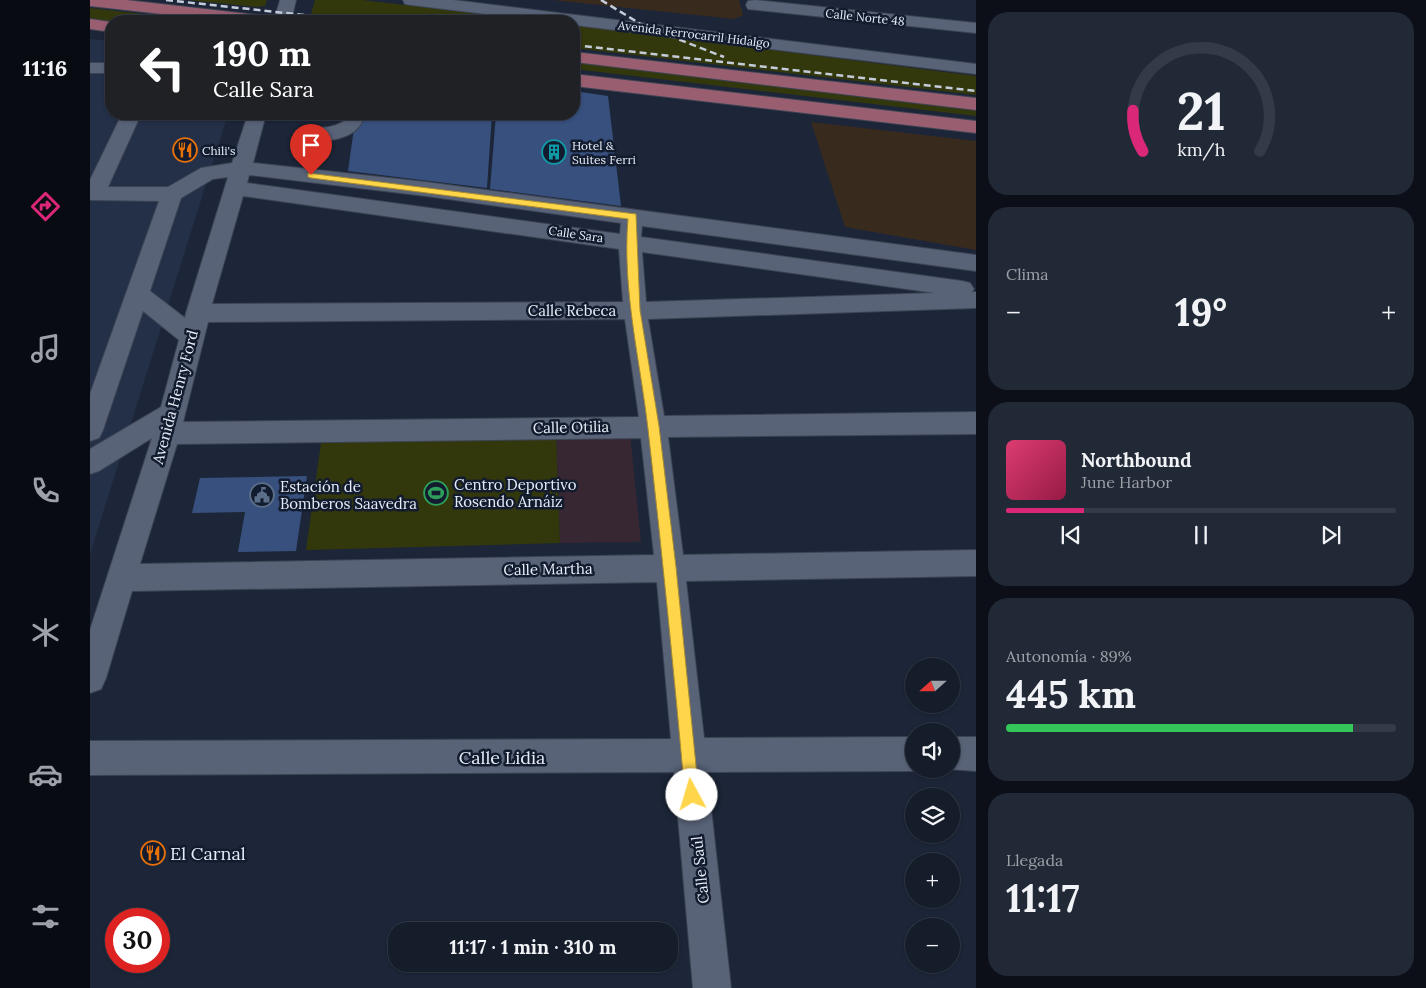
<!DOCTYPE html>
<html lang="es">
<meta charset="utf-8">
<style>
body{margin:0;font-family:Lora,serif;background:#222936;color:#f1f3f6;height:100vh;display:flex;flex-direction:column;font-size:19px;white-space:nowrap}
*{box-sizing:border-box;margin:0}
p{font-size:16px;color:#9da1a8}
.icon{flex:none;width:28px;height:28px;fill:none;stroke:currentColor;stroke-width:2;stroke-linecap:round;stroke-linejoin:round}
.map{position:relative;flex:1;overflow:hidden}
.side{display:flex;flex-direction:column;gap:12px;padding:12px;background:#0c0f17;width:450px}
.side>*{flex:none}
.top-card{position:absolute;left:15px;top:15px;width:475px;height:105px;border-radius:20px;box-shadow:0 1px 4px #0004,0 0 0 1px #343a47;background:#202124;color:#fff;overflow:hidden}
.needle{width:32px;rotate:249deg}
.controls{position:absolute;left:815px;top:658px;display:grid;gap:10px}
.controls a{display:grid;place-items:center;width:55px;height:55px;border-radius:50%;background:#151c2a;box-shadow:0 1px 4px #0004,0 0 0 1px #343a47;font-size:25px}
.speed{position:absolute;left:15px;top:908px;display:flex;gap:10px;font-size:25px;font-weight:700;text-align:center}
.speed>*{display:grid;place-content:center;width:65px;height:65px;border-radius:50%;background:#151c2a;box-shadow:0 1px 4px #0004,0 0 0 1px #343a47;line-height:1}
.speed .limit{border:8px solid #d22;background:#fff;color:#111}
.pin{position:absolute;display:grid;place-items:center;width:42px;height:42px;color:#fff;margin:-51px -21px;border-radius:50% 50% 50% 0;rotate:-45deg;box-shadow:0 0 5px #0007}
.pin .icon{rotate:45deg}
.me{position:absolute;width:55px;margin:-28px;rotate:354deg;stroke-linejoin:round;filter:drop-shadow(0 0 4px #0008)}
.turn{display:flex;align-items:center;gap:18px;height:105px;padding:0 25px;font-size:22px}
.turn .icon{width:65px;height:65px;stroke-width:2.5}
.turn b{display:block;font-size:35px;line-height:42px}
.big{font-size:38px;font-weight:700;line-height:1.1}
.side .tile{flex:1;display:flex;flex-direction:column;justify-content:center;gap:8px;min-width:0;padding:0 18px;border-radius:20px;background:#222936}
.side .dial{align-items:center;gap:0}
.dial svg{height:130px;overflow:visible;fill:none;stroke:#343a47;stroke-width:7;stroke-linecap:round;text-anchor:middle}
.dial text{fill:#f1f3f6;stroke:none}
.song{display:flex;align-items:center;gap:15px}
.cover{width:60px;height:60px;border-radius:8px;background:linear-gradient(135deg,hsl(340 70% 55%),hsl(340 70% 35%))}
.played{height:5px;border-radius:2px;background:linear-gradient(90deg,#db2777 20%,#343a47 20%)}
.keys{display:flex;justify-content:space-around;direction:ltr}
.heat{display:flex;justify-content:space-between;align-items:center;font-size:28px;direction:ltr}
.charge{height:8px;border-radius:4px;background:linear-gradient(90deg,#34c759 89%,#343a47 0)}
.trip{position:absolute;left:298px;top:922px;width:290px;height:50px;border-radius:20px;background:#151c2a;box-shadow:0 1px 4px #0004,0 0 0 1px #343a47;font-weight:700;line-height:50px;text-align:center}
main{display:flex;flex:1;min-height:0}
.menu{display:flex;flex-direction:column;width:90px;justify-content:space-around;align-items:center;background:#080b11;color:#9da1a8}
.menu .icon{width:35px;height:35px}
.menu .on{color:#db2777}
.menu b{font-size:22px;color:#f1f3f6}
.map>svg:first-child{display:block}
</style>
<main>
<nav class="menu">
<b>11:16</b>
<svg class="icon on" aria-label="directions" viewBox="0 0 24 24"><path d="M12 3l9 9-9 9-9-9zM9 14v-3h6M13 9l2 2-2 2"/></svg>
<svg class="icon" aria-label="music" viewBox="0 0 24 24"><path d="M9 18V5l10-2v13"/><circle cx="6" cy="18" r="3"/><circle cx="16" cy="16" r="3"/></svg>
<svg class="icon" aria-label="phone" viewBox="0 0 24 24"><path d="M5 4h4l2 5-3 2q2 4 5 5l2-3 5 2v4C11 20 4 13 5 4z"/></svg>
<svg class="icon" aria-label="climate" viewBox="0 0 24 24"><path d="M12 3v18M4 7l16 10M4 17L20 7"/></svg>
<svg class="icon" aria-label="car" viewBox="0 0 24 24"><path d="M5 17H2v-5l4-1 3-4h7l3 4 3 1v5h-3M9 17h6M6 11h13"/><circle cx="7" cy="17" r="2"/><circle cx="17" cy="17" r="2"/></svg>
<svg class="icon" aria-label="filters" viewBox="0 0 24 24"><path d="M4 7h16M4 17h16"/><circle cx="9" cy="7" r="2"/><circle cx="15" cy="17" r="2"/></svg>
</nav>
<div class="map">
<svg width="886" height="988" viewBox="0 0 886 988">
<rect width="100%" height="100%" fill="#1c2638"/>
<path fill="#233048" d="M0 39 21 41V114H138L0 554Z"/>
<g fill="#392a1e">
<path d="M462 0H649L653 15 644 19Z"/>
<path d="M721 122 886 141V250L755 227Z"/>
</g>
<path fill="#372732" d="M540 433 551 542 470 543 466 434Z"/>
<g fill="#33370c">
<path d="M98 0H177L175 6 167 7Z"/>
<path d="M225 0H272L451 21H255L225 18 221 14Z"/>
<path d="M0 8 116 21 21 23 0 20Z"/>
<path d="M484 25 886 76V95L484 48Z"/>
<path d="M484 61 886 107V116L484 69Z"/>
<path d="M466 434 470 543 216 550 231 443Z"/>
</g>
<g fill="#38507e">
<path d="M484 91 518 96 531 206 400 189 406 114H484Z"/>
<path d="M266 114H402L397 188 258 171Z"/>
<path d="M217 476 206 551 148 552 155 512 102 513 110 478Z"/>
</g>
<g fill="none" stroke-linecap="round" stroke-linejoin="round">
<g stroke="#3c4353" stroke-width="2">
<g id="minor">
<path d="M190 0H206L201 21H184Z"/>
<path d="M313 0H363L886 64V74L484 25V21H453L321 5 315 4Z"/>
<path d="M665 0 886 23V33L658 9 656 5 658 1Z"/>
<rect x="0" y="63" width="21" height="10"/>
<path d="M32 114H51L18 187H78L111 168 142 163 158 114H176L163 163 336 182 886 255V271L552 226 551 237 872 281 880 283 884 289 882 292H886V308L558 319 574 416 886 412V434L578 437 593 555 886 550V576L596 581 614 738 824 737V769H828L824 771 617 772 641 988H603L584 772 0 775V741L581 739 567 582 42 591 16 678 11 689 0 693V630L62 438 9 471 0 474V449L71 407 89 340 53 311 13 430 9 438 0 441V394L69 201 0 200V180ZM159 175 336 196 531 223 530 234 157 183ZM138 177 96 313 95 318 60 291 91 198 123 179ZM153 196 529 249 533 302 122 304ZM552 252 845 293 556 302ZM535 319 549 417 93 422 118 322ZM551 438 564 555 50 564 87 444Z"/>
<path d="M255 114H274C271 142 229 144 207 138L204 134 207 130C223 126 239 131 254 121Z"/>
<path d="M861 737H886V771L857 769H861Z"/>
</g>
</g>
<g stroke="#3c4353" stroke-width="2">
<g id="major">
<path d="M0 0H36L177 16 183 17 186 21H134L0 6Z"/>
<path d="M0 19 21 22V32L0 29Z"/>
<path d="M484 52 886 98V110L484 62Z"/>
<path d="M484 74 886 121V133L484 86Z"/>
</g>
</g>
<use href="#minor" fill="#586378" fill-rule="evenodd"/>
<use href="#major" fill="#995f71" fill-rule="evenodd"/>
<g stroke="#c4ccd9" stroke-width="2.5" stroke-dasharray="7 4" stroke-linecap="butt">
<path d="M76 0 269 21"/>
<path d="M511 0 554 26 634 57"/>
<path d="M484 45 886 91"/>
</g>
</g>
<path fill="#ffd54a" stroke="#a68a30" d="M218 173 546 214 550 310 569 426 586 567 609 795 607 800 602 802 597 800 595 795C584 673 572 551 558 429 550 359 532 290 538 219L221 178 218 177Z"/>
<defs>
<g id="restaurant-ring" transform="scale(1.25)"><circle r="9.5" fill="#131c2e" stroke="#e8710a" stroke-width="1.5"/><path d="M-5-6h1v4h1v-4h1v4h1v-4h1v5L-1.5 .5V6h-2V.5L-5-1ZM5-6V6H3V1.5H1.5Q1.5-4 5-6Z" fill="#e8710a"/></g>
<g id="building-ring" transform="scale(1.25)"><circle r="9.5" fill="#131c2e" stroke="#0f9aa8" stroke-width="1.5"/><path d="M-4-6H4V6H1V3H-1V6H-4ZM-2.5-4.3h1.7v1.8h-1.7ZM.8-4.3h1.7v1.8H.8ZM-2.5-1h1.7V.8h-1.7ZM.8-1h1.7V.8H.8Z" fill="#0f9aa8"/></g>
<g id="stadium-ring" transform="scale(1.25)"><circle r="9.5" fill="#131c2e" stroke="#2e9e5b" stroke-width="1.5"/><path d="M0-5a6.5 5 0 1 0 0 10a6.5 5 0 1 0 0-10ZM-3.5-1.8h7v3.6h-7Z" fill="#2e9e5b"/></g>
<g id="civic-ring" transform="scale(1.25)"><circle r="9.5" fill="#131c2e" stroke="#5c6f8a" stroke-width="1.5"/><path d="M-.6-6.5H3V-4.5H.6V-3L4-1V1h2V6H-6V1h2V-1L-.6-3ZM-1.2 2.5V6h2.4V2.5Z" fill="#5c6f8a"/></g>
</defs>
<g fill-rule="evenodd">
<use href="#restaurant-ring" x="95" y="150"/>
<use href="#building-ring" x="464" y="152"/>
<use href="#stadium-ring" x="346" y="493"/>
<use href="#civic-ring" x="172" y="495"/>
<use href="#restaurant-ring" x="63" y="853"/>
</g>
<g text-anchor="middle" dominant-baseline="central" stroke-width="5" stroke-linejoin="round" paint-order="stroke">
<g font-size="12" fill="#e5ecf8" stroke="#131c2e">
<text transform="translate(775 17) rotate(6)">Calle Norte 48</text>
<text transform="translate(604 34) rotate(7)">Avenida Ferrocarril Hidalgo</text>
<text transform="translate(486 234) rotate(8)">Calle Sara</text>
</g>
<g font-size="12" fill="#e5ecf8" stroke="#131c2e" text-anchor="start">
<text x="482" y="145">Hotel &amp;<tspan x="482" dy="14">Suites Ferri</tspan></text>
<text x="112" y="150">Chili's</text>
</g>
<g font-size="15" fill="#e5ecf8" stroke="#131c2e">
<text x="482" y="310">Calle Rebeca</text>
<text transform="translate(85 397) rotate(-75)">Avenida Henry Ford</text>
<text transform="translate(481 427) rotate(-1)">Calle Otilia</text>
<text transform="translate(458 569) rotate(-1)">Calle Martha</text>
<text transform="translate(610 870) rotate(-96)">Calle Saúl</text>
</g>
<g font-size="15" fill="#e5ecf8" stroke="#131c2e" text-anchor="start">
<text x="364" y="484">Centro Deportivo<tspan x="364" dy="17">Rosendo Arnáiz</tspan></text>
<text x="190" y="486">Estación de<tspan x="190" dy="17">Bomberos Saavedra</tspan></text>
</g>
<g font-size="18" fill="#e5ecf8" stroke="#131c2e">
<text x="412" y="757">Calle Lidia</text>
</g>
<g font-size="18" fill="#e5ecf8" stroke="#131c2e" text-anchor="start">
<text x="80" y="853">El Carnal</text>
</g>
</g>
</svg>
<div class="controls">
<a><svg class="needle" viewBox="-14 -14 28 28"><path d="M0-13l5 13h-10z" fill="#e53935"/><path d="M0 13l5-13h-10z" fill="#9da1a8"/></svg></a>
<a><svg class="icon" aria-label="sound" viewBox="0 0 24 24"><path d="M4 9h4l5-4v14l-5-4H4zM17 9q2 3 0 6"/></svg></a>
<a><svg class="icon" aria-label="layers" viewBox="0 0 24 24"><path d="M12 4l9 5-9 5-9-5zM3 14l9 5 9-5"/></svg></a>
<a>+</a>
<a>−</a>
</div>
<div class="speed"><div class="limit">30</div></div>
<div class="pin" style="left:221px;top:175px;background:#d93025"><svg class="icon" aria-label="arrive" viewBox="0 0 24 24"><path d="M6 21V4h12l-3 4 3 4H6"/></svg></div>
<svg class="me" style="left:602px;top:795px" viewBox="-20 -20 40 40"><circle r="19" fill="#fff"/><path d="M0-13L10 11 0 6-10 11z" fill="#ffd54a"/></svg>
<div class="trip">11:17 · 1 min · 310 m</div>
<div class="top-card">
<div class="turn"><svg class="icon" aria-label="left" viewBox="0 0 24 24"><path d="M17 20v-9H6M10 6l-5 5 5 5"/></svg><div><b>190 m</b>Calle Sara</div></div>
</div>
</div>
<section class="side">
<div class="tile dial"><svg viewBox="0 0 100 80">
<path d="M14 69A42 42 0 1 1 86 69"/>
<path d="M14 69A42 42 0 0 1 8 44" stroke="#db2777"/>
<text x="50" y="56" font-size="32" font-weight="700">21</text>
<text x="50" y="72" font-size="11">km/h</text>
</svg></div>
<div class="tile"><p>Clima</p>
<div class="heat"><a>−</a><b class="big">19°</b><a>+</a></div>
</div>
<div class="tile">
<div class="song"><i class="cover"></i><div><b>Northbound</b><p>June Harbor</p></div></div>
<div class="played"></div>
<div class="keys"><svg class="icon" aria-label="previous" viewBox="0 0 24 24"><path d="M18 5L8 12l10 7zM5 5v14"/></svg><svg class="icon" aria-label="pause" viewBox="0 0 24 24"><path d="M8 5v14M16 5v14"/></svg><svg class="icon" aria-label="next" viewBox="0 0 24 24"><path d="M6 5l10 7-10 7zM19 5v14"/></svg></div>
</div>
<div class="tile"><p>Autonomía · 89%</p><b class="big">445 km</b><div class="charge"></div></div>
<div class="tile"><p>Llegada</p><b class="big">11:17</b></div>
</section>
</main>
